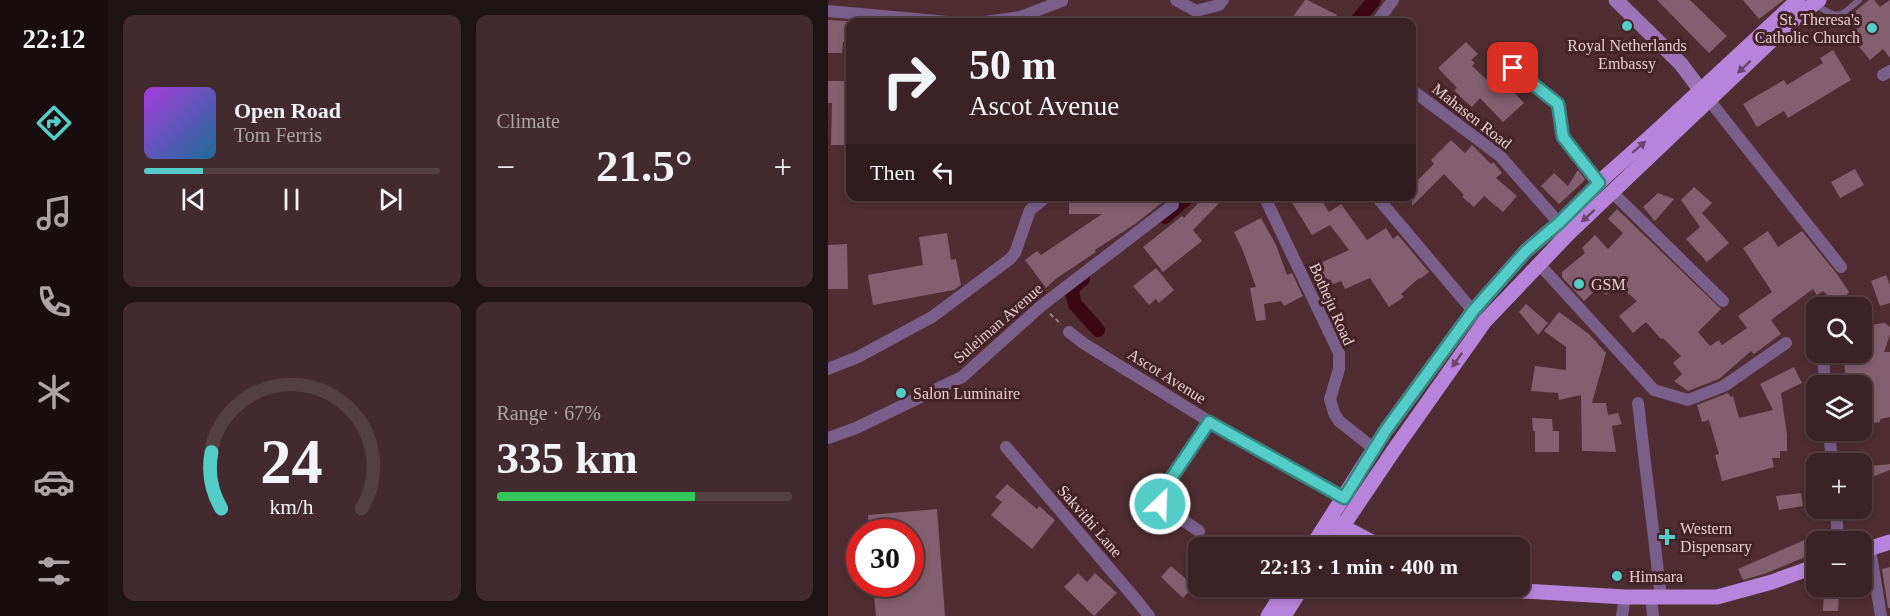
<!DOCTYPE html>
<meta charset="utf-8">
<style>
body{margin:0;font-family:"Times New Roman",serif;background:#422a2e;color:#f1f3f6;height:100vh;display:flex;flex-direction:column;font-size:22px;white-space:nowrap}
*{box-sizing:border-box;margin:0}
p{font-size:20px;color:#aca4a7}
.icon{flex:none;width:33px;height:33px;fill:none;stroke:currentColor;stroke-width:2;stroke-linecap:round;stroke-linejoin:round}
.map{position:relative;flex:1;overflow:hidden}
.drawer{display:flex;flex-direction:column;gap:15px;padding:15px;background:#201315;width:720px}
.drawer>*{flex:none}
.banner{position:absolute;left:18px;top:18px;width:570px;height:183px;border-radius:12px;box-shadow:0 3px 9px #0003,0 0 0 2px #543f43;background:#3b2226;color:#f1f3f6;overflow:hidden}
.buttons{position:absolute;left:978px;top:297px;display:grid;gap:12px}
.buttons a{display:grid;place-items:center;width:66px;height:66px;border-radius:12px;background:#3b2226;box-shadow:0 3px 9px #0003,0 0 0 2px #543f43;font-size:30px}
.speed{position:absolute;left:18px;top:519px;display:flex;gap:12px;font-size:30px;font-weight:700;text-align:center}
.speed>*{display:grid;place-content:center;width:78px;height:78px;border-radius:50%;background:#3b2226;box-shadow:0 3px 9px #0003,0 0 0 2px #543f43;line-height:1}
.speed .limit{border:9px solid #d22;background:#fff;color:#111}
.pin{position:absolute;display:grid;place-items:center;width:51px;height:51px;color:#fff;margin:-26px;border-radius:12px;box-shadow:0 3px 9px #0006}
.me{position:absolute;width:66px;margin:-33px;rotate:24deg;stroke-linejoin:round;filter:drop-shadow(0 0 4px #0008)}
.turn{display:flex;align-items:center;gap:21px;height:126px;padding:0 24px;font-size:27px}
.turn .icon{width:78px;height:78px;stroke-width:2.5}
.turn b{display:block;font-size:42px;line-height:51px}
.then{display:flex;align-items:center;height:57px;padding:0 24px;background:#0003;gap:12px;font-size:22px}
.big{font-size:45px;font-weight:700;line-height:1.1}
.drawer .tile{flex:1;display:flex;flex-direction:column;justify-content:center;gap:9px;min-width:0;padding:0 21px;border-radius:12px;background:#422a2e}
.drawer .dial{align-items:center;gap:0}
.dial svg{height:156px;overflow:visible;fill:none;stroke:#543f43;stroke-width:7;stroke-linecap:round;text-anchor:middle}
.dial text{fill:#f1f3f6;stroke:none}
.song{display:flex;align-items:center;gap:18px}
.cover{width:72px;height:72px;border-radius:9px;background:linear-gradient(135deg,hsl(280 70% 55%),hsl(200 70% 35%))}
.played{height:6px;border-radius:3px;background:linear-gradient(90deg,#54cdc8 20%,#543f43 20%)}
.keys{display:flex;justify-content:space-around;direction:ltr}
.heat{display:flex;justify-content:space-between;align-items:center;font-size:33px;direction:ltr}
.charge{height:9px;border-radius:4px;background:linear-gradient(90deg,#34c759 67%,#543f43 0)}
.drawer .tiles{flex:1;display:grid;gap:15px;grid-template-columns:repeat(2,1fr)}
.trip{position:absolute;left:360px;top:537px;width:342px;height:60px;border-radius:12px;background:#3b2226;box-shadow:0 3px 9px #0003,0 0 0 2px #543f43;font-weight:700;line-height:60px;text-align:center}
main{display:flex;flex:1;min-height:0}
.tabs{display:flex;flex-direction:column;width:108px;justify-content:space-around;align-items:center;background:#180e0f;color:#aca4a7}
.tabs .icon{width:42px;height:42px}
.tabs .selected{color:#54cdc8}
.tabs b{font-size:27px;color:#f1f3f6}
.map>svg:first-child{display:block}
</style>
<main>
<nav class="tabs">
<b>22:12</b>
<svg class="icon selected" aria-label="directions" viewBox="0 0 24 24"><path d="M12 3l9 9-9 9-9-9zM9 14v-3h6M13 9l2 2-2 2"/></svg>
<svg class="icon" aria-label="music" viewBox="0 0 24 24"><path d="M9 18V5l10-2v13"/><circle cx="6" cy="18" r="3"/><circle cx="16" cy="16" r="3"/></svg>
<svg class="icon" aria-label="phone" viewBox="0 0 24 24"><path d="M5 4h4l2 5-3 2q2 4 5 5l2-3 5 2v4C11 20 4 13 5 4z"/></svg>
<svg class="icon" aria-label="climate" viewBox="0 0 24 24"><path d="M12 3v18M4 7l16 10M4 17L20 7"/></svg>
<svg class="icon" aria-label="car" viewBox="0 0 24 24"><path d="M5 17H2v-5l4-1 3-4h7l3 4 3 1v5h-3M9 17h6M6 11h13"/><circle cx="7" cy="17" r="2"/><circle cx="17" cy="17" r="2"/></svg>
<svg class="icon" aria-label="filters" viewBox="0 0 24 24"><path d="M4 7h16M4 17h16"/><circle cx="9" cy="7" r="2"/><circle cx="15" cy="17" r="2"/></svg>
</nav>
<section class="drawer">
<div class="tiles">
<div class="tile">
<div class="song"><i class="cover"></i><div><b>Open Road</b><p>Tom Ferris</p></div></div>
<div class="played"></div>
<div class="keys"><svg class="icon" aria-label="previous" viewBox="0 0 24 24"><path d="M18 5L8 12l10 7zM5 5v14"/></svg><svg class="icon" aria-label="pause" viewBox="0 0 24 24"><path d="M8 5v14M16 5v14"/></svg><svg class="icon" aria-label="next" viewBox="0 0 24 24"><path d="M6 5l10 7-10 7zM19 5v14"/></svg></div>
</div>
<div class="tile"><p>Climate</p>
<div class="heat"><a>−</a><b class="big">21.5°</b><a>+</a></div>
</div>
<div class="tile dial"><svg viewBox="0 0 100 80">
<path d="M14 69A42 42 0 1 1 86 69"/>
<path d="M14 69A42 42 0 0 1 9 40" stroke="#54cdc8"/>
<text x="50" y="56" font-size="32" font-weight="700">24</text>
<text x="50" y="72" font-size="11">km/h</text>
</svg></div>
<div class="tile"><p>Range · 67%</p><b class="big">335 km</b><div class="charge"></div></div>
</div>
</section>
<div class="map">
<svg width="1062" height="616" viewBox="0 0 1062 616">
<rect width="100%" height="100%" fill="#4f2d32"/>
<g fill="none" stroke-linecap="round" stroke-linejoin="round">
<g stroke="#3b0714" stroke-width="14">
<path d="M528 22 546 0"/>
<path d="M337 217 361 196"/>
<path d="M255 279 243 289 247 304 270 330"/>
</g>
</g>
<g fill="#83606f">
<path d="M477 0H479L509 15 504 22H461Z"/>
<path d="M829 0H862L899 36 881 53Z"/>
<path d="M915 0H956L931 19Z"/>
<path d="M1041 0H1046L1052 7 1062 0V58L1055 49 1042 60 1020 33 1033 23 1025 13Z"/>
<path d="M0 20 20 21 19 42H15L14 53H0Z"/>
<path d="M638 42 650 54 643 60 647 63 644 66 673 93 680 86 696 103 675 122 652 98 644 107 626 91 629 88 610 68Z"/>
<path d="M1005 50 1023 80 960 118 956 111 929 127 915 104 956 80 959 85 995 63 992 58Z"/>
<path d="M0 81H22V145H3L4 103H0Z"/>
<path d="M623 140 637 153 644 145 663 164 665 162 674 173 668 178 689 196 675 212 656 196 646 207 634 197 636 195 616 174 584 206V186L606 164 603 160Z"/>
<path d="M1027 169 1036 185 1012 198 1003 182Z"/>
<path d="M750 170 757 179 756 181 731 204 713 186 726 173 740 186Z"/>
<path d="M866 187 884 203 874 213 901 243 879 262 858 239 872 227 853 200Z"/>
<path d="M830 193 846 199 827 221 815 207Z"/>
<path d="M241 196H346L340 198 307 224 267 250 268 252 229 278 218 288 197 260 209 251 213 255 274 214H241Z"/>
<path d="M377 196H398L365 230 374 241 335 272 315 247 354 216 356 218Z"/>
<path d="M460 196H491L501 212 513 204 539 240 558 228 565 239 570 235 601 272 592 279 591 278 573 294 576 297 561 307 542 278 517 289 513 281 499 287 488 265 521 250 502 225 484 235Z"/>
<path d="M789 209 893 309 870 332 882 346 891 340 894 345 919 328 910 316 944 292 915 248 940 231 950 247 974 231 1009 274 1021 292 1009 304 995 291 989 295 985 289 943 320 953 334 926 354 923 351 891 379 860 391 846 381 854 374 845 363 853 356 835 338 833 339 818 322 805 333 791 316 809 301 789 284 778 295 771 287 756 301 734 277V272L757 253 754 248 767 235 780 249 795 233 780 219Z"/>
<path d="M433 218 448 245 459 275 464 273 475 296 456 306 453 301 436 304 438 320 428 321 422 288 428 287 415 251 406 232Z"/>
<path d="M119 233 123 260 128 259 133 285 126 290 45 305 40 275 95 265 91 237Z"/>
<path d="M19 244 20 289H0V245Z"/>
<path d="M328 268 346 290 331 303 328 299 321 305 305 286Z"/>
<path d="M1058 275 1062 285V303L1052 306 1043 281Z"/>
<path d="M698 304 720 323 710 335 691 312Z"/>
<path d="M731 312 761 334 778 353 764 403H778L780 415 790 413 794 424 784 426 788 452 754 451 753 395 731 400 730 393 703 391 707 366 738 370V347L716 331Z"/>
<path d="M1057 323 1062 327V335L1056 352H1062V417L1052 419V422L1034 425V377L1018 379 1015 354 1034 352V326Z"/>
<path d="M966 367 974 383 953 393 959 435V451H952V458H944L946 467 894 481 887 455 891 454 881 420 874 422 869 405 900 393 903 397 905 396 911 418 945 410 932 384Z"/>
<path d="M704 418 724 419 725 431H731V452H707V431H705Z"/>
<path d="M1062 464V470L1034 481V467Z"/>
<path d="M179 484 209 509 211 506 227 520 204 549 163 515 174 502 167 497Z"/>
<path d="M973 493 975 506 951 510 948 496Z"/>
<path d="M109 509 117 616H48L45 584H82V532H41L40 515Z"/>
<path d="M981 538 987 553 936 574 915 580 910 569Z"/>
<path d="M343 566 366 586 355 598 333 577Z"/>
<path d="M1062 567V608H1060L1054 569Z"/>
<path d="M250 573 259 582 267 573 289 593 266 616 236 587Z"/>
<path d="M996 589 1011 590 1010 611H995Z"/>
</g>
<g fill="none" stroke-linecap="round" stroke-linejoin="round">
<path stroke="#9a7e81" stroke-width="2" stroke-dasharray="4.5 3" stroke-linecap="butt" d="M222 314 233 324"/>
<path stroke="#795f8a" stroke-width="6" d="M987 4C1011 20 1010 18 1031 0"/>
<g stroke="#795f8a" stroke-width="12">
<path d="M348 0 368 11 391 5 395 0"/>
<path d="M0 11 120 22"/>
<path d="M157 22 192 17 234 1"/>
<path d="M549 22 565 0"/>
<path d="M670 56 730 104 735 137 771 183"/>
<path d="M1055 75 1062 71"/>
<path d="M584 90 672 156 731 223"/>
<path d="M881 100 1013 267"/>
<path d="M785 193 895 301"/>
<path d="M436 196 511 353V369L502 399 506 413 511 421 545 448"/>
<path d="M548 196 645 311"/>
<path d="M711 264 826 390 860 400 896 386 958 343"/>
<path d="M241 332 255 343 382 422 516 498"/>
<path d="M995 352 997 386"/>
<path d="M0 369 30 357 104 317 182 259 187 253 202 210 219 196"/>
<path d="M810 403 833 597"/>
<path d="M1001 430 1004 464"/>
<path d="M0 438 28 428 134 377 213 306 345 205"/>
<path d="M178 447 310 602 321 616"/>
<path d="M1008 508 1010 542"/>
<path d="M371 531 331 504 332 495 382 422"/>
<path d="M1042 549 1053 616"/>
<path d="M823 597 825 616"/>
<path d="M794 616 797 597"/>
</g>
<path stroke="#9c73b7" stroke-width="15" d="M788 0 853 64 879 99"/>
<g stroke="#b883da" stroke-width="15">
<path d="M506 522 555 548"/>
<path d="M483 548 558 430 645 311 698 251 731 223 778 176 823 136 970 0"/>
<path d="M500 548 566 450 657 321 740 234 963 22 991 0"/>
<path d="M1034 551 1062 542"/>
<path d="M652 586 660 589 797 597H889L944 582 988 566"/>
<path d="M440 616 459 586"/>
<path d="M456 616 475 586"/>
</g>
</g>
<defs><path id="oneway-solid" d="M-6-.8H1V-3.2L6.5 0L1 3.2V.8H-6Z" transform="scale(1.5)"/></defs>
<g fill="#6d4566">
<use href="#oneway-solid" transform="translate(916 67) rotate(137)"/>
<use href="#oneway-solid" transform="translate(811 147) rotate(-41)"/>
<use href="#oneway-solid" transform="translate(760 216) rotate(138)"/>
<use href="#oneway-solid" transform="translate(629 360) rotate(125)"/>
</g>
<g fill="none" stroke-linecap="round" stroke-linejoin="round">
<g stroke="#378582" stroke-width="15">
<path id="route" d="M332 504V495L381 422 516 498 558 430 645 311 698 251 731 223 771 183 735 137 730 104 685 68"/>
</g>
<use href="#route" stroke="#54cdc8" stroke-width="10"/>
</g>
<g fill="#54cdc8" stroke="#442328" stroke-width="2">
<circle cx="799" cy="26" r="6"/>
<circle cx="1044" cy="28" r="6"/>
<circle cx="751" cy="284" r="6"/>
<circle cx="73" cy="393" r="6"/>
<path d="M836 528h6v6h6v6h-6v6h-6v-6h-6v-6h6z"/>
<circle cx="789" cy="576" r="6"/>
</g>
<g text-anchor="middle" dominant-baseline="central" stroke-width="6" stroke-linejoin="round" paint-order="stroke">
<g font-size="16" fill="#e4ced0" stroke="#442328" text-anchor="start">
<text x="1032" y="19" text-anchor="end">St. Theresa's<tspan x="1032" dy="18">Catholic Church</tspan></text>
<text x="799" y="45" text-anchor="middle">Royal Netherlands<tspan x="799" dy="18">Embassy</tspan></text>
<text x="763" y="284">GSM</text>
<text x="85" y="393">Salon Luminaire</text>
<text x="852" y="528">Western<tspan x="852" dy="18">Dispensary</tspan></text>
<text x="801" y="576">Himsara</text>
</g>
<g font-size="16" fill="#e4ced0" stroke="#442328">
<text transform="translate(644 116) rotate(38)">Mahasen Road</text>
<text transform="translate(504 304) rotate(66)">Botheju Road</text>
<text transform="translate(170 323) rotate(-41)">Suleiman Avenue</text>
<text transform="translate(339 376) rotate(32)">Ascot Avenue</text>
<text transform="translate(262 521) rotate(49)">Sakvithi Lane</text>
</g>
</g>
</svg>
<div class="buttons">
<a><svg class="icon" aria-label="search" viewBox="0 0 24 24"><circle cx="10" cy="10" r="6"/><path d="M15 15l6 6"/></svg></a>
<a><svg class="icon" aria-label="layers" viewBox="0 0 24 24"><path d="M12 4l9 5-9 5-9-5zM3 14l9 5 9-5"/></svg></a>
<a>+</a>
<a>−</a>
</div>
<div class="speed"><div class="limit">30</div></div>
<div class="pin" style="left:685px;top:68px;background:#d93025"><svg class="icon" aria-label="arrive" viewBox="0 0 24 24"><path d="M6 21V4h12l-3 4 3 4H6"/></svg></div>
<svg class="me" style="left:332px;top:504px" viewBox="-20 -20 40 40"><circle r="17" fill="#54cdc8" stroke="#fff" stroke-width="3"/><path d="M0-11L8 9 0 5-8 9z" fill="#fff"/></svg>
<div class="trip">22:13 · 1 min · 400 m</div>
<div class="banner">
<div class="turn"><svg class="icon" aria-label="right" viewBox="0 0 24 24"><path d="M7 20v-9h11M14 6l5 5-5 5"/></svg><div><b>50 m</b>Ascot Avenue</div></div>
<div class="then">Then<svg class="icon" aria-label="left" viewBox="0 0 24 24"><path d="M17 20v-9H6M10 6l-5 5 5 5"/></svg></div>
</div>
</div>
</main>
